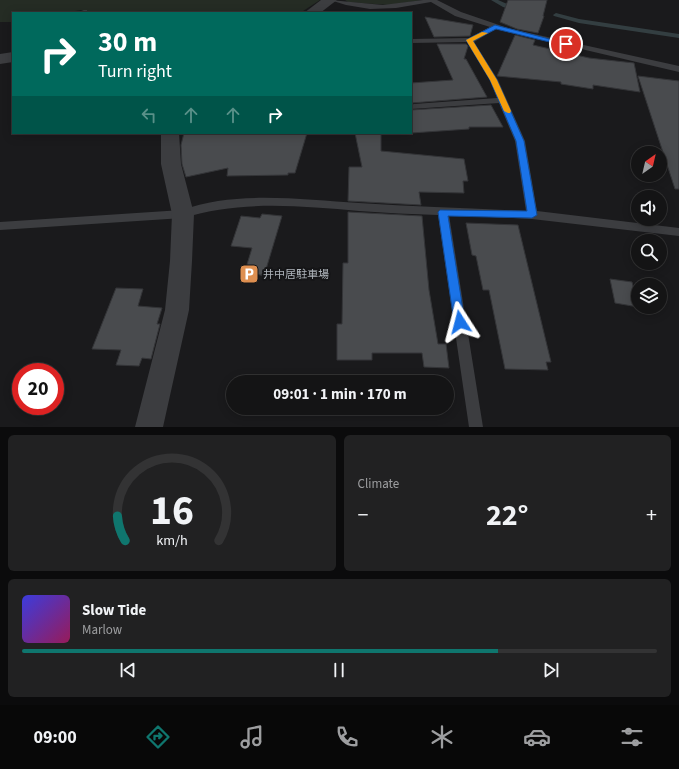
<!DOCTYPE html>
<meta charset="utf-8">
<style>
body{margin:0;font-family:"Source Sans 3","Noto Sans JP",sans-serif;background:#212122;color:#f1f3f6;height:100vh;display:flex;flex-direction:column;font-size:15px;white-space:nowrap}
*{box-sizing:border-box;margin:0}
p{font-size:13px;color:#9d9ea0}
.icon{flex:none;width:22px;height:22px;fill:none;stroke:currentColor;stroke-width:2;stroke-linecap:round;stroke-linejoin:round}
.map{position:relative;height:427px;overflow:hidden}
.side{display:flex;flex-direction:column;gap:8px;padding:8px;background:#0b0b0c;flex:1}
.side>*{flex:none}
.guide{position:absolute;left:12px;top:12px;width:400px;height:122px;border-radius:0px;box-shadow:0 2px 10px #0003,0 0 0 1px #333334;background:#00695c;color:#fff;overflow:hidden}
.needle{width:26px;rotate:34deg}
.fabs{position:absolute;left:631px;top:146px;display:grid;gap:8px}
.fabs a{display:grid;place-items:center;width:36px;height:36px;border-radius:50%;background:#141415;box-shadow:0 2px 10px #0003,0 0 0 1px #333334;font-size:20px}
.speed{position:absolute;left:12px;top:363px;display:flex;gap:8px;font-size:20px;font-weight:700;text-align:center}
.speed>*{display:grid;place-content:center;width:52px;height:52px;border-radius:50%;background:#141415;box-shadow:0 2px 10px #0003,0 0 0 1px #333334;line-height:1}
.speed .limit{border:6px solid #d22;background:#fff;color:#111}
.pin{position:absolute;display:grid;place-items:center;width:34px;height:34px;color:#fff;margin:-17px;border:2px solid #fff;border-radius:50%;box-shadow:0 1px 4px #0007}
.me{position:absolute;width:44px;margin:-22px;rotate:351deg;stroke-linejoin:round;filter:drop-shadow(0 0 3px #0008)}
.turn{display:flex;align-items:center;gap:14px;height:84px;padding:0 20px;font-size:18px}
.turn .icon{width:52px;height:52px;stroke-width:2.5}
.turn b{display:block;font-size:28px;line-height:34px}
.lanes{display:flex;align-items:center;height:38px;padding:0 20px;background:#0003;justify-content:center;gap:20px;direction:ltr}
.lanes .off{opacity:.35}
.big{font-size:30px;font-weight:700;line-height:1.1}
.side .card{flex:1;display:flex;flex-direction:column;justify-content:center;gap:6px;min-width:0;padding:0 14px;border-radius:6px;background:#212122}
.side .dial{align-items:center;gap:0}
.dial svg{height:104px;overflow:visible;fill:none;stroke:#333334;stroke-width:7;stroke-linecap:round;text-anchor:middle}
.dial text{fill:#f1f3f6;stroke:none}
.song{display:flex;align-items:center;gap:12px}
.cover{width:48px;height:48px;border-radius:6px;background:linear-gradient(135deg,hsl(240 70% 55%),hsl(330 70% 35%))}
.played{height:4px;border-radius:2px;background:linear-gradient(90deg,#0f766e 75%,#333334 75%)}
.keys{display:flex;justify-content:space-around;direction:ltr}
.heat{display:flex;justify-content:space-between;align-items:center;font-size:22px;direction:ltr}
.side .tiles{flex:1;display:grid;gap:8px;grid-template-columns:1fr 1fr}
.card:last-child{grid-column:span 2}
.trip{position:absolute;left:226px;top:375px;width:228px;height:40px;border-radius:20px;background:#141415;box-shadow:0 2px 10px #0003,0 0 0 1px #333334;font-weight:700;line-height:40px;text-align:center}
.dock{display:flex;height:64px;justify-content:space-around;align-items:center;background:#080808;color:#9d9ea0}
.dock .icon{width:28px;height:28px}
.dock .on{color:#0f766e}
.dock b{font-size:18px;color:#f1f3f6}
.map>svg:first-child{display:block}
</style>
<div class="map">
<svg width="679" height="427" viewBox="0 0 679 427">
<rect width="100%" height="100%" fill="#1a1a1c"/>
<g fill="#252c24">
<path d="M0 0H320L300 13H85L81 10 63 13H13V22H0Z"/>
<path d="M345 0H423L388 5 348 2Z"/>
</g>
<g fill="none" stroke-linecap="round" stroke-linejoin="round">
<g fill="#333e41" fill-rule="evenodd">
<path d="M491 0H498L519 9 516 11 503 7Z"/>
<path d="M556 13 579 19 679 34V38L579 23 554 16 553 15Z"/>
</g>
</g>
<g fill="#494b4e" stroke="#343538">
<path d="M508 0H547L543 16H544L538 33 517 29 500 22Z"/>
<path d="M425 17 473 25 470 36 434 37Z"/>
<path d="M515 35 535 40 533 45 589 58 634 63 640 92 593 85V89L561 84V82L497 76Z"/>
<path d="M437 44H466L468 46 464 59H466L487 97 411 103V83L453 80Z"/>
<path d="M638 76 679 81V189H675Z"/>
<path d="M491 105 503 127H469V129L411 133V110Z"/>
<path d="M184 133H307L295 173H288V175L227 176 228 168 186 177 182 164 181 145Z"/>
<path d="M355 133H381V151L464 159 468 181H463L464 193 419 192 421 205 348 201 349 167H362Z"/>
<path d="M348 212 422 216 429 290 438 344H446L449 368 424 367 422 353H372V360H337V324H342L343 263H348Z"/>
<path d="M262 214 282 216 264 276 245 271 252 248 231 246 241 216 260 218Z"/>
<path d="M466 223 518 225 551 362H546L548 370 505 369 489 290H483L476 256 472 255Z"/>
<path d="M610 279 632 282 638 307 615 303Z"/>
<path d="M116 288 143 289 138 306 162 308 157 324H160L151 359 142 358 139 366 116 365 121 350 92 349Z"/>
</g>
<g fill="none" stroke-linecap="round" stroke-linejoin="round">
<g fill="#3c3d40" fill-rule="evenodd">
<path d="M330 0 383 5 423 0H437L461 12 511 29 679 66V72L496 29 474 42 498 80 525 141 537 211 679 228V236L532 219 449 215 483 427H469L438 215C412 214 385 213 359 211 300 206 240 200 183 218L0 230V222L182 210C236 190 303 200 359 203 415 207 470 208 526 211L515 141 499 103 411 109V105L414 104 497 98 490 80 467 42 411 43V39L469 38 490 27 455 16 431 2 396 8 370 9 346 5Z"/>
<path d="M84 10H87V13H78Z"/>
</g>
<g fill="#3c3d40" fill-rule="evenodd">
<path d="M321 0H337L320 13H304Z"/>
<path d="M13 52V62L0 64V54Z"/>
<path d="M161 133H179L181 164 194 214 192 261 189 310 163 427H135L165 310 170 261 172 214 161 164Z"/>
</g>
</g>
<path fill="#1a73e8" stroke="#114b97" d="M495 25 569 44 566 46 496 29 473 41 497 80 524 141 537 215 532 218 448 216 465 322 464 325 460 326 456 325 454 322 438 212 440 210 527 211 516 141 490 80 466 40Z"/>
<path fill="#f59e0b" d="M482 32 488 33 473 41 497 80 511 111 510 113H508L504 111 490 80 466 40Z"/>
<defs>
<g id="parking-square" transform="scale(1)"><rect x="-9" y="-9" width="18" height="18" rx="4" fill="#de8f50" stroke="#151517"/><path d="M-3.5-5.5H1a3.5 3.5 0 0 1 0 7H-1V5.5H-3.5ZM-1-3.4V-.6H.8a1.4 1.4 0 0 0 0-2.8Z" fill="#fff"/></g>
</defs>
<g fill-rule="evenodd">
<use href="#parking-square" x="249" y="274"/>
</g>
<g text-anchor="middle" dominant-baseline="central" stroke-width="4" stroke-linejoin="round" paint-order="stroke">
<g font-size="11" fill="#aeb4ba" stroke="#151517" text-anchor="start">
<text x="263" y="274">井中居駐車場</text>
</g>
</g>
</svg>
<div class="fabs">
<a><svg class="needle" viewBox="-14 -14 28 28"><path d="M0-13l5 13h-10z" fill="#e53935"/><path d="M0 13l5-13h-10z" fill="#9d9ea0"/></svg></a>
<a><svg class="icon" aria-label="sound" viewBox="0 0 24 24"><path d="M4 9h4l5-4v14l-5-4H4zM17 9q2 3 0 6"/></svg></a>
<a><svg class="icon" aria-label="search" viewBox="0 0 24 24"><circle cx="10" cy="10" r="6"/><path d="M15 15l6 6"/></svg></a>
<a><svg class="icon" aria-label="layers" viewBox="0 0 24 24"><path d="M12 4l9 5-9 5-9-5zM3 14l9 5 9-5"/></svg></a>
</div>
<div class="speed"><div class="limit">20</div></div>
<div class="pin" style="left:566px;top:44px;background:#d93025"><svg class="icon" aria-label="arrive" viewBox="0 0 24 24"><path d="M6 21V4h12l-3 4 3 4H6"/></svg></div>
<svg class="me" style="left:460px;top:322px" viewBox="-20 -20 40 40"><path d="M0-17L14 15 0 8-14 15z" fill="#1a73e8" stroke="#fff" stroke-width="4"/></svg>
<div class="trip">09:01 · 1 min · 170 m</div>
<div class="guide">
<div class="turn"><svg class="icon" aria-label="right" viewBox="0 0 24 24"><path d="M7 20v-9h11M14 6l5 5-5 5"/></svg><div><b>30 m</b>Turn right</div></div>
<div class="lanes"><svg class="icon off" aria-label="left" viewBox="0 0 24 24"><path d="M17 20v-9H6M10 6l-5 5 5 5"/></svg><svg class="icon off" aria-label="ahead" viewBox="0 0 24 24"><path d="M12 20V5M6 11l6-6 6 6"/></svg><svg class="icon off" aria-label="ahead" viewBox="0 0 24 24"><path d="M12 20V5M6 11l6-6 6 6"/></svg><svg class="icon" aria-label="right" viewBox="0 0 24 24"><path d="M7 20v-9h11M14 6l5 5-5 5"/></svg></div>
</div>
</div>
<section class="side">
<div class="tiles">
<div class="card dial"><svg viewBox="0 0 100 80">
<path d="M14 69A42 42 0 1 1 86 69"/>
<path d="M14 69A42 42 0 0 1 8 50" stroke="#0f766e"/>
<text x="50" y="56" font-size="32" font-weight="700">16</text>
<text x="50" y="72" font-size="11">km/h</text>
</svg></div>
<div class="card"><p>Climate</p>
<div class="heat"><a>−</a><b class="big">22°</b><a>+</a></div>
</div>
<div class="card">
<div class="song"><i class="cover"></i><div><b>Slow Tide</b><p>Marlow</p></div></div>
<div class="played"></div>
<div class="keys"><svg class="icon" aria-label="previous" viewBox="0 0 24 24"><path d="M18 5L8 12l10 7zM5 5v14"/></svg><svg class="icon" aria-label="pause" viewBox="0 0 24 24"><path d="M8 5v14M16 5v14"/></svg><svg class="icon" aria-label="next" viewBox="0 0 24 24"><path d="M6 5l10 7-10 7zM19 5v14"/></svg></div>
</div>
</div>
</section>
<nav class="dock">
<b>09:00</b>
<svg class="icon on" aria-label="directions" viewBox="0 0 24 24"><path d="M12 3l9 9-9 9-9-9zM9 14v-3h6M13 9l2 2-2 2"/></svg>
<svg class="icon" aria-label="music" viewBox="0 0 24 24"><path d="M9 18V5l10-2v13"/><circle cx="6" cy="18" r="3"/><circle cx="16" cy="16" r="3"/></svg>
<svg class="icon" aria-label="phone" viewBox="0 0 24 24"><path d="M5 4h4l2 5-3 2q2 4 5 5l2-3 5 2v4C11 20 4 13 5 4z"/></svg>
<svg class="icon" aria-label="climate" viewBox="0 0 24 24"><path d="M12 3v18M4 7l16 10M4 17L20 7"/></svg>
<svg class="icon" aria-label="car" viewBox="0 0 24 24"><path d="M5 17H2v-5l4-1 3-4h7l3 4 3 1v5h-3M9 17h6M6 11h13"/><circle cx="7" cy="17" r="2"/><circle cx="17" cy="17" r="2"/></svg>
<svg class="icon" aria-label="filters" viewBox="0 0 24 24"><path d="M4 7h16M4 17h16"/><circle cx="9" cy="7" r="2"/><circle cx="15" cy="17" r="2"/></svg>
</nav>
